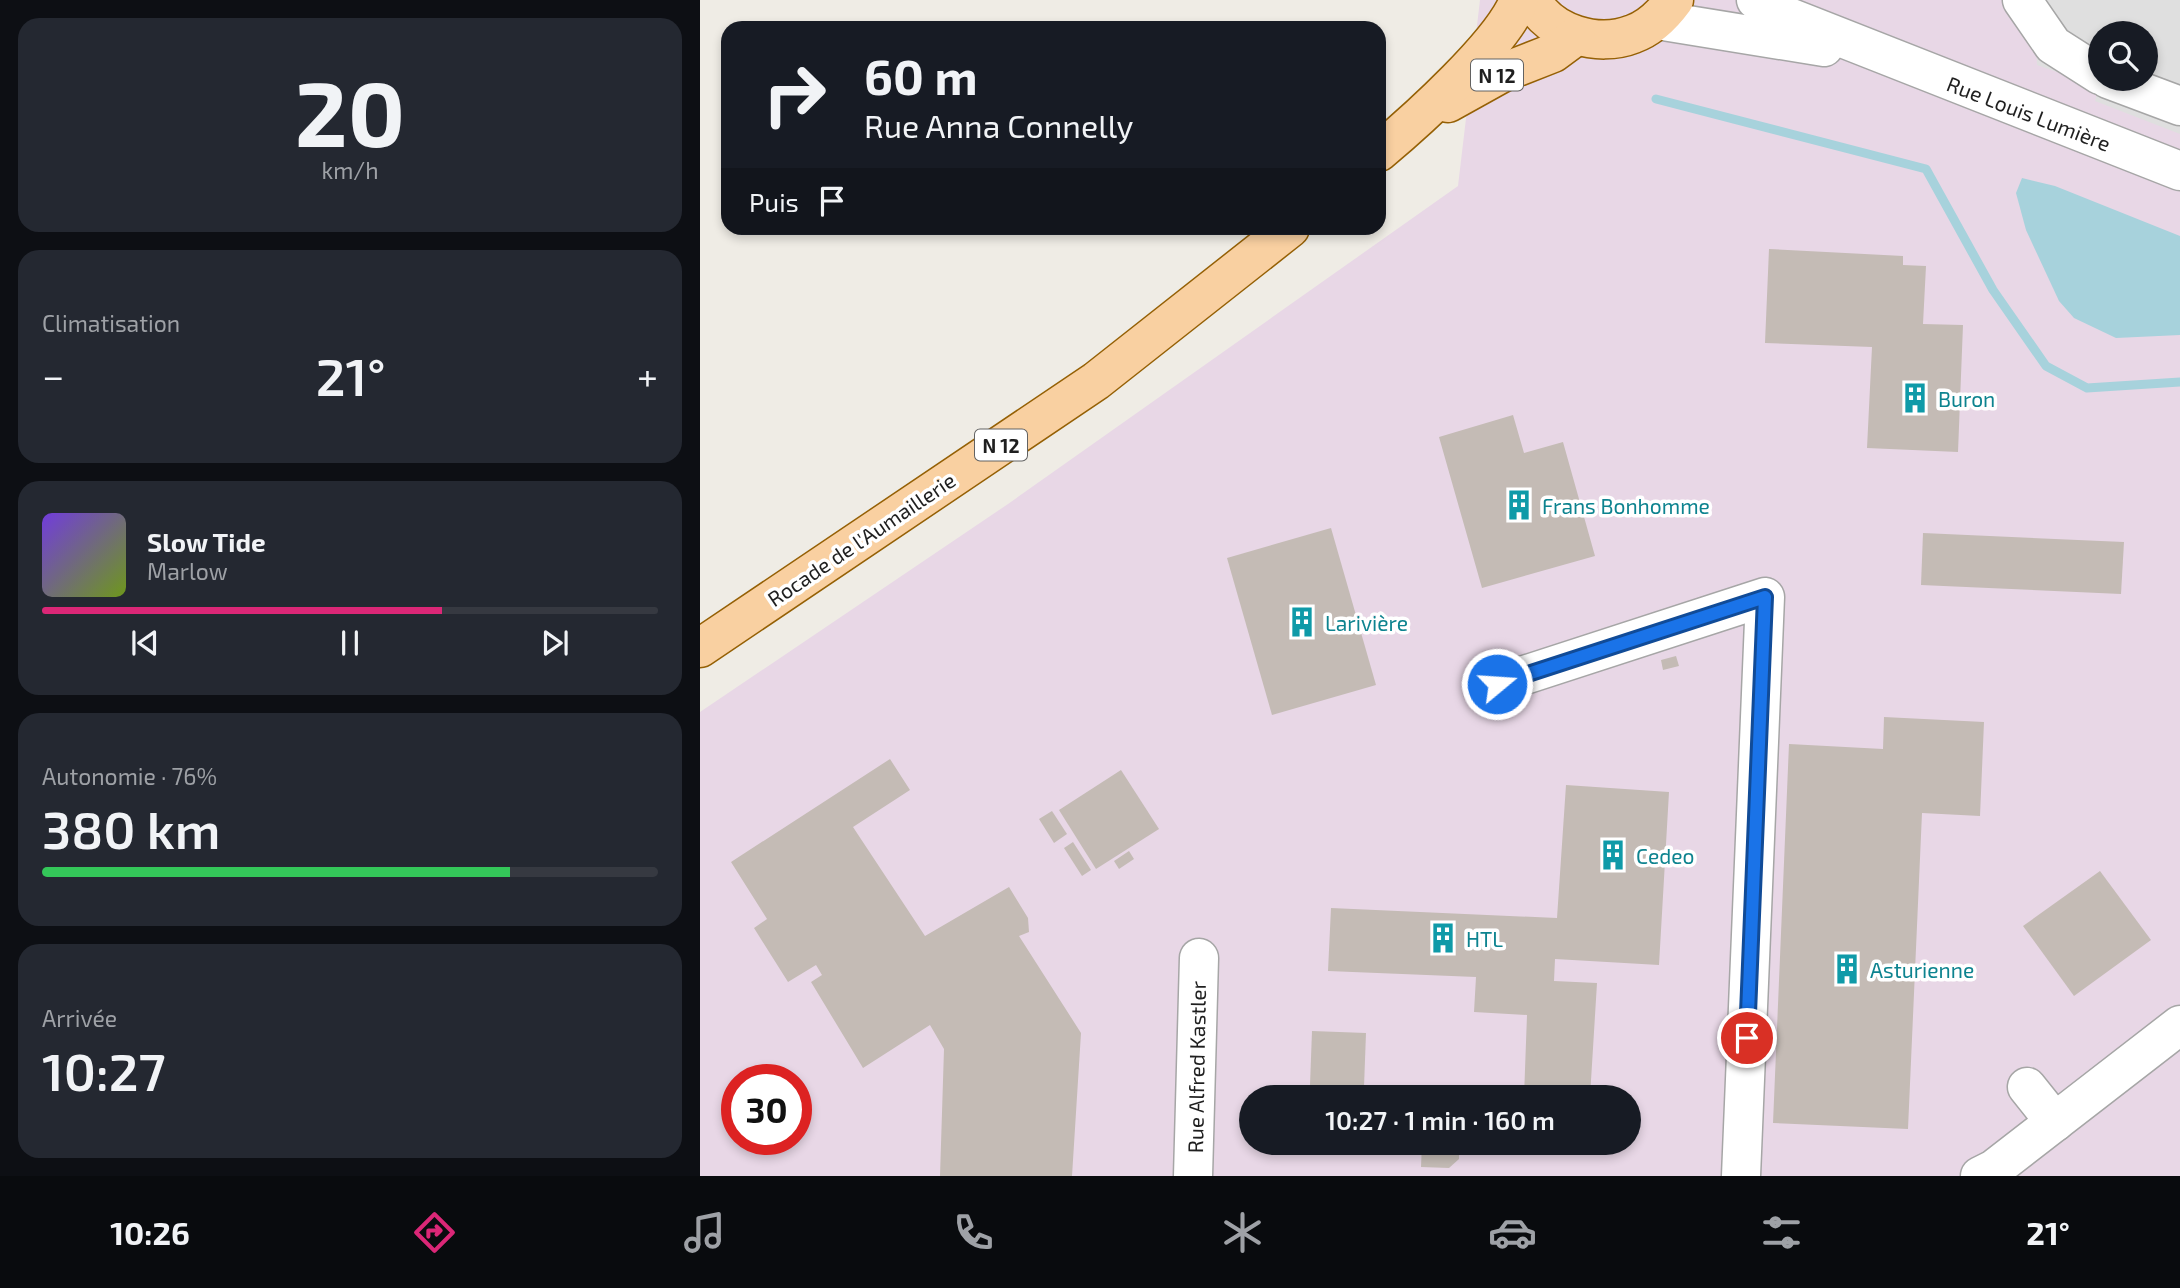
<!DOCTYPE html>
<html lang="fr">
<meta charset="utf-8">
<style>
body{margin:0;font-family:"Exo 2",sans-serif;background:#242831;color:#f1f3f6;height:100vh;display:flex;flex-direction:column;font-size:26px;white-space:nowrap}
*{box-sizing:border-box;margin:0}
p{font-size:23px;color:#9ea1a6}
.icon{flex:none;width:38px;height:38px;fill:none;stroke:currentColor;stroke-width:2;stroke-linecap:round;stroke-linejoin:round}
.map{position:relative;flex:1;overflow:hidden}
.side{display:flex;flex-direction:column;gap:18px;padding:18px;background:#0d0f14;width:700px}
.side>*{flex:none}
.banner{position:absolute;left:21px;top:21px;width:665px;height:214px;border-radius:21px;box-shadow:0 4px 10px #0003;background:#171b24;color:#f1f3f6;overflow:hidden}
.buttons{position:absolute;left:1388px;top:21px;display:grid;gap:14px}
.buttons a{display:grid;place-items:center;width:70px;height:70px;border-radius:50%;background:#171b24;box-shadow:0 4px 10px #0003;font-size:35px}
.speed{position:absolute;left:21px;top:1064px;display:flex;gap:14px;font-size:35px;font-weight:700;text-align:center}
.speed>*{display:grid;place-content:center;width:91px;height:91px;border-radius:50%;background:#171b24;box-shadow:0 4px 10px #0003;line-height:1}
.speed .limit{border:10px solid #d22;background:#fff;color:#111}
.pin{position:absolute;display:grid;place-items:center;width:60px;height:60px;color:#fff;margin:-30px;border:4px solid #fff;border-radius:50%;box-shadow:0 2px 7px #0007}
.me{position:absolute;width:77px;margin:-38px;rotate:72deg;stroke-linejoin:round;filter:drop-shadow(0 0 5px #0008)}
.turn{display:flex;align-items:center;gap:24px;height:147px;padding:0 28px;font-size:32px}
.turn .icon{width:91px;height:91px;stroke-width:2.5}
.turn b{display:block;font-size:49px;line-height:60px}
.then{display:flex;align-items:center;height:66px;padding:0 28px;background:#0003;gap:14px;font-size:26px}
.big{font-size:52px;font-weight:600;line-height:1.1}
.side .tile{flex:1;display:flex;flex-direction:column;justify-content:center;gap:10px;min-width:0;padding:0 24px;border-radius:21px;background:#242831}
.side .dial{align-items:center;gap:0}
.dial b{font-size:91px;line-height:1}
.song{display:flex;align-items:center;gap:21px}
.cover{width:84px;height:84px;border-radius:10px;background:linear-gradient(135deg,hsl(260 70% 55%),hsl(80 70% 35%))}
.played{height:7px;border-radius:4px;background:linear-gradient(90deg,#db2777 65%,#363941 65%)}
.keys{display:flex;justify-content:space-around;direction:ltr}
.heat{display:flex;justify-content:space-between;align-items:center;font-size:38px;direction:ltr}
.charge{height:10px;border-radius:5px;background:linear-gradient(90deg,#34c759 76%,#363941 0)}
.trip{position:absolute;left:539px;top:1085px;width:402px;height:70px;border-radius:35px;background:#171b24;box-shadow:0 4px 10px #0003;font-weight:600;line-height:70px;text-align:center}
.tab-bar{display:flex;height:112px;justify-content:space-around;align-items:center;background:#090b0e;color:#9ea1a6}
.tab-bar .icon{width:49px;height:49px}
.tab-bar .current{color:#db2777}
.tab-bar b{font-size:32px;color:#f1f3f6}
main{display:flex;flex:1;min-height:0}
.map>svg:first-child{display:block}
</style>
<main>
<section class="side">
<div class="tile dial"><b>20</b><p>km/h</p></div>
<div class="tile"><p>Climatisation</p>
<div class="heat"><a>−</a><b class="big">21°</b><a>+</a></div>
</div>
<div class="tile">
<div class="song"><i class="cover"></i><div><b>Slow Tide</b><p>Marlow</p></div></div>
<div class="played"></div>
<div class="keys"><svg class="icon" aria-label="previous" viewBox="0 0 24 24"><path d="M18 5L8 12l10 7zM5 5v14"/></svg><svg class="icon" aria-label="pause" viewBox="0 0 24 24"><path d="M8 5v14M16 5v14"/></svg><svg class="icon" aria-label="next" viewBox="0 0 24 24"><path d="M6 5l10 7-10 7zM19 5v14"/></svg></div>
</div>
<div class="tile"><p>Autonomie · 76%</p><b class="big">380 km</b><div class="charge"></div></div>
<div class="tile"><p>Arrivée</p><b class="big">10:27</b></div>
</section>
<div class="map">
<svg width="1480" height="1176" viewBox="0 0 1480 1176">
<rect width="100%" height="100%" fill="#efece5"/>
<path fill="#e8d7e6" fill-rule="evenodd" d="M780 0H1480V1176H0V712L308 504 758 186ZM1400 33H1446V79H1400ZM37 1080H96V1139H37ZM551 1097H929V1143H551Z"/>
<path fill="#dfdfdf" fill-rule="evenodd" d="M1335 0H1480V134L1395 101 1399 87 1337 65ZM1400 33H1446V79H1400Z"/>
<path fill="#a7d2dc" d="M1322 178 1355 186 1480 236V335L1416 338 1374 318 1359 301 1326 230 1316 193Z"/>
<g fill="none" stroke-linecap="round" stroke-linejoin="round">
<path stroke="#a7d2dc" stroke-width="9" d="M956 99 1226 169 1293 290 1346 366 1387 388 1480 382"/>
</g>
<g fill="#c4bbb5">
<path d="M1069 249 1203 256V265L1226 266 1223 324 1263 325 1258 452 1167 448 1172 347 1065 343Z"/>
<path d="M813 415 824 453 863 442 895 556 782 588 739 437Z"/>
<path d="M631 528 676 685 572 715 527 558Z"/>
<path d="M1223 533 1424 542 1421 594 1221 585Z"/>
<path d="M976 656 979 666 963 670 961 660Z"/>
<path d="M1184 717 1284 722 1280 816 1222 813 1208 1129 1073 1123 1089 744 1183 749Z"/>
<path d="M190 759 210 790 153 827 225 936 309 887 328 918 329 932 319 936 381 1033 372 1176H240L244 1049 230 1025 163 1068 111 982 122 975 116 965 88 982 54 928 67 919 31 862Z"/>
<path d="M421 770 459 829 396 869 359 810Z"/>
<path d="M866 785 969 792 959 965 855 959 854 981 897 983 890 1097H824L827 1015 774 1012 776 977 628 971 631 908 857 918Z"/>
<path d="M352 811 367 834 354 843 339 819Z"/>
<path d="M373 842 391 870 382 876 364 848Z"/>
<path d="M429 851 434 859 419 869 414 861Z"/>
<path d="M1400 871 1451 940 1374 996 1323 926Z"/>
<path d="M612 1031 666 1033 664 1087 610 1085Z"/>
<path d="M722 1143H759V1159L749 1168 721 1167Z"/>
</g>
<g fill="none" stroke-linecap="round" stroke-linejoin="round">
<g stroke="#a6a6a6" stroke-width="41">
<g id="minor">
<path d="M1056 0 1071 10 1480 171"/>
<path d="M1322 0 1353 45 1400 75"/>
<path d="M957 20 1124 47"/>
<path d="M1408 79 1480 106"/>
<path d="M797 684 1065 597 1041 1176"/>
<path d="M1327 1087 1355 1122"/>
<path d="M493 1176 499 958"/>
<path d="M1280 1176 1294 1169 1480 1025"/>
</g>
</g>
<g stroke="#956005" stroke-width="41">
<g id="major">
<path d="M832 0C850 34 898 48 933 34 950 28 963 15 974 0"/>
<path d="M748 103 802 73 853 53 876 36"/>
<path d="M679 152C716 121 803 43 819 0"/>
<path d="M0 648 396 381 590 228"/>
</g>
</g>
<use href="#minor" stroke="#fff" stroke-width="38"/>
<use href="#major" stroke="#f9d0a1" stroke-width="38"/>
</g>
<g fill="none" stroke-linecap="round" stroke-linejoin="round">
<g stroke="#114b97" stroke-width="18">
<path id="route" d="M797 684 1065 597 1047 1038"/>
</g>
<use href="#route" stroke="#1a73e8" stroke-width="12"/>
</g>
<defs>
<g id="building-bare" transform="scale(2.415)"><path d="M-4-6H4V6H1V3H-1V6H-4ZM-2.5-4.3h1.7v1.8h-1.7ZM.8-4.3h1.7v1.8H.8ZM-2.5-1h1.7V.8h-1.7ZM.8-1h1.7V.8H.8Z" fill="#0f9aa8" stroke="#fff" stroke-width="2.5" paint-order="stroke"/></g>
</defs>
<g fill-rule="evenodd">
<use href="#building-bare" x="1215" y="398"/>
<use href="#building-bare" x="819" y="505"/>
<use href="#building-bare" x="602" y="622"/>
<use href="#building-bare" x="913" y="855"/>
<use href="#building-bare" x="743" y="938"/>
<use href="#building-bare" x="1147" y="969"/>
</g>
<g text-anchor="middle" dominant-baseline="central" stroke-width="7" stroke-linejoin="round" paint-order="stroke">
<g fill="#fff" stroke="#626262" stroke-width="2">
<rect x="771" y="59.5" width="52" height="31" rx="5"/>
<rect x="275" y="429.5" width="52" height="31" rx="5"/>
</g>
<g font-size="19" font-weight="bold" fill="#1f1f1f">
<text x="797" y="75">N 12</text>
<text x="301" y="445">N 12</text>
</g>
<g font-size="21" fill="#1f1f1f" stroke="#fff">
<text transform="translate(1329 113) rotate(21)">Rue Louis Lumière</text>
<text transform="translate(161 539) rotate(-34)">Rocade de l'Aumaillerie</text>
<text transform="translate(496 1067) rotate(-89)">Rue Alfred Kastler</text>
</g>
<g font-size="21" fill="#0d838f" stroke="#fff" text-anchor="start">
<text x="1238" y="398">Buron</text>
<text x="842" y="505">Frans Bonhomme</text>
<text x="625" y="622">Larivière</text>
<text x="936" y="855">Cedeo</text>
<text x="766" y="938">HTL</text>
<text x="1170" y="969">Asturienne</text>
</g>
</g>
</svg>
<div class="buttons">
<a><svg class="icon" aria-label="search" viewBox="0 0 24 24"><circle cx="10" cy="10" r="6"/><path d="M15 15l6 6"/></svg></a>
</div>
<div class="speed"><div class="limit">30</div></div>
<div class="pin" style="left:1047px;top:1038px;background:#d93025"><svg class="icon" aria-label="arrive" viewBox="0 0 24 24"><path d="M6 21V4h12l-3 4 3 4H6"/></svg></div>
<svg class="me" style="left:797px;top:684px" viewBox="-20 -20 40 40"><circle r="17" fill="#1a73e8" stroke="#fff" stroke-width="3"/><path d="M0-11L8 9 0 5-8 9z" fill="#fff"/></svg>
<div class="trip">10:27 · 1 min · 160 m</div>
<div class="banner">
<div class="turn"><svg class="icon" aria-label="right" viewBox="0 0 24 24"><path d="M7 20v-9h11M14 6l5 5-5 5"/></svg><div><b>60 m</b>Rue Anna Connelly</div></div>
<div class="then">Puis<svg class="icon" aria-label="arrive" viewBox="0 0 24 24"><path d="M6 21V4h12l-3 4 3 4H6"/></svg></div>
</div>
</div>
</main>
<nav class="tab-bar">
<b>10:26</b>
<svg class="icon current" aria-label="directions" viewBox="0 0 24 24"><path d="M12 3l9 9-9 9-9-9zM9 14v-3h6M13 9l2 2-2 2"/></svg>
<svg class="icon" aria-label="music" viewBox="0 0 24 24"><path d="M9 18V5l10-2v13"/><circle cx="6" cy="18" r="3"/><circle cx="16" cy="16" r="3"/></svg>
<svg class="icon" aria-label="phone" viewBox="0 0 24 24"><path d="M5 4h4l2 5-3 2q2 4 5 5l2-3 5 2v4C11 20 4 13 5 4z"/></svg>
<svg class="icon" aria-label="climate" viewBox="0 0 24 24"><path d="M12 3v18M4 7l16 10M4 17L20 7"/></svg>
<svg class="icon" aria-label="car" viewBox="0 0 24 24"><path d="M5 17H2v-5l4-1 3-4h7l3 4 3 1v5h-3M9 17h6M6 11h13"/><circle cx="7" cy="17" r="2"/><circle cx="17" cy="17" r="2"/></svg>
<svg class="icon" aria-label="filters" viewBox="0 0 24 24"><path d="M4 7h16M4 17h16"/><circle cx="9" cy="7" r="2"/><circle cx="15" cy="17" r="2"/></svg>
<b>21°</b>
</nav>
